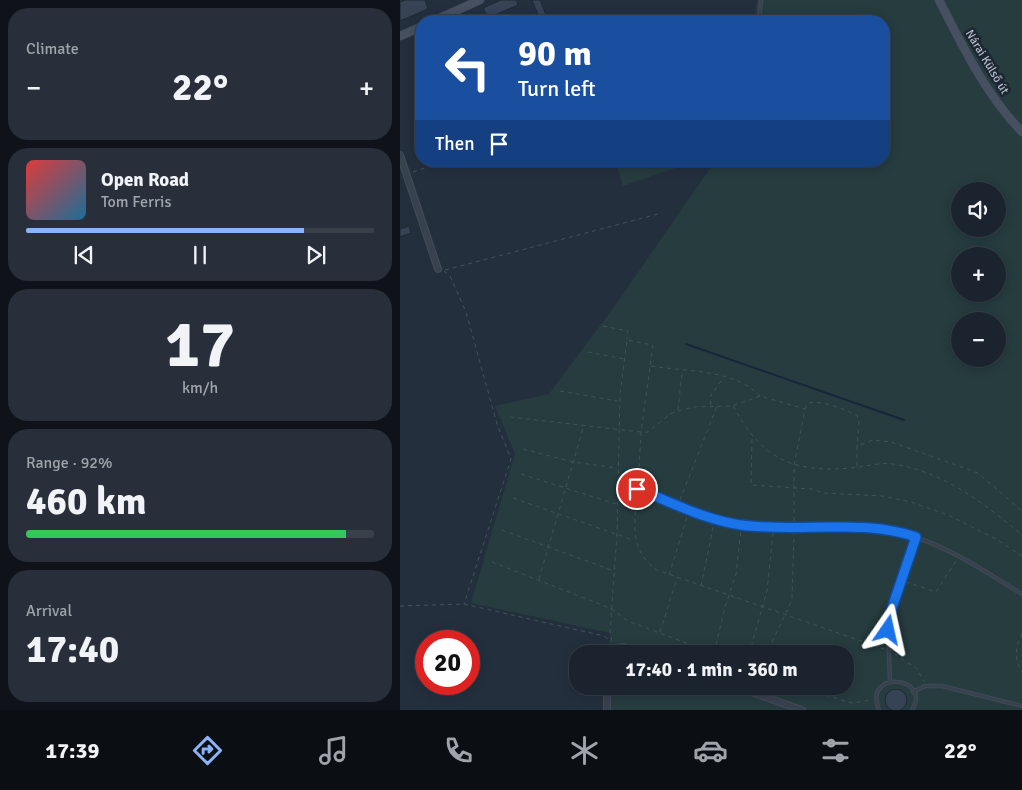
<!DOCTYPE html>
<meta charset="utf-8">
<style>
body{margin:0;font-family:Signika,sans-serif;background:#282f3a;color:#f1f3f6;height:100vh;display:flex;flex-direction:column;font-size:19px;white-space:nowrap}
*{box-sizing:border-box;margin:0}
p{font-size:16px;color:#a0a4aa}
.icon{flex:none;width:28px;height:28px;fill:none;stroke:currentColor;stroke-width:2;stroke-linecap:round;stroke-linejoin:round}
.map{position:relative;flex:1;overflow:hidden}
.details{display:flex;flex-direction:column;gap:8px;padding:8px;background:#0f1319;width:400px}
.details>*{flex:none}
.hud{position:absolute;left:15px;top:15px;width:475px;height:152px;border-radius:20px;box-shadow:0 2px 12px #0003,0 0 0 1px #39404a;background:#1a4fa0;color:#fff;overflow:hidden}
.tools{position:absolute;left:551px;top:182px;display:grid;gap:10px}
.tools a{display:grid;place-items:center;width:55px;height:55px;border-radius:50%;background:#1b232e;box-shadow:0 2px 12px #0003,0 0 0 1px #39404a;font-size:25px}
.speed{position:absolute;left:15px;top:630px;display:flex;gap:10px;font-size:25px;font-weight:700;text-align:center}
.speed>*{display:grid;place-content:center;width:65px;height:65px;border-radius:50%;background:#1b232e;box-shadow:0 2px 12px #0003,0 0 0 1px #39404a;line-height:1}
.speed .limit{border:8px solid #d22;background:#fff;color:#111}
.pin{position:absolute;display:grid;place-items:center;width:42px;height:42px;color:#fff;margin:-21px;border:2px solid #fff;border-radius:50%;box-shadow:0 1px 5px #0007}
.me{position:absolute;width:55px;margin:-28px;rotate:11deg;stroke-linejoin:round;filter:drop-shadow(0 0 4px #0008)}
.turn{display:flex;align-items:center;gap:18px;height:105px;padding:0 20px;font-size:22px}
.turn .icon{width:65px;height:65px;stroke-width:2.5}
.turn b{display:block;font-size:35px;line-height:42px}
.then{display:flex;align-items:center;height:48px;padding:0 20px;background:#0003;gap:10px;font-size:19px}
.big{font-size:38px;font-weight:800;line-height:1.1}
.details .card{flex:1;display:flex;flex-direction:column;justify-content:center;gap:8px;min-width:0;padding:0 18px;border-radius:20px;background:#282f3a}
.details .dial{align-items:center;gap:0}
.dial b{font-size:65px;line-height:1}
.song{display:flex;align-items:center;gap:15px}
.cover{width:60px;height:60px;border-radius:8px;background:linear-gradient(135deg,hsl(0 70% 55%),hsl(200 70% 35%))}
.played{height:5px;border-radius:2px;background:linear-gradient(90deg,#8ab4f8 80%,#39404a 80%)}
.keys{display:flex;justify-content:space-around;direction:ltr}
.heat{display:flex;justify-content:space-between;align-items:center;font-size:28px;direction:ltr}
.charge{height:8px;border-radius:4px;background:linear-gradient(90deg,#34c759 92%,#39404a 0)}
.trip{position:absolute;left:169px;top:645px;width:285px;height:50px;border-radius:20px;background:#1b232e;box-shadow:0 2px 12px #0003,0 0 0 1px #39404a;font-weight:800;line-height:50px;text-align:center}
.menu{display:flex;height:80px;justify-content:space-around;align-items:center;background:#0b0e12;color:#a0a4aa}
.menu .icon{width:35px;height:35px}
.menu .selected{color:#8ab4f8}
.menu b{font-size:22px;color:#f1f3f6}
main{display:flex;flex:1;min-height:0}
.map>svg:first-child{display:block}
</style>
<main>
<section class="details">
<div class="card"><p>Climate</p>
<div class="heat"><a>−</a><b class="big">22°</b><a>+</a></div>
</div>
<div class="card">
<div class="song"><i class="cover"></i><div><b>Open Road</b><p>Tom Ferris</p></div></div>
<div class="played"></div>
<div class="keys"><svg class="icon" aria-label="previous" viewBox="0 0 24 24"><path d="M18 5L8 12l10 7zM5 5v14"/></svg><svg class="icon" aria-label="pause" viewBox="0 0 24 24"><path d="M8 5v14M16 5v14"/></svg><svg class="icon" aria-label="next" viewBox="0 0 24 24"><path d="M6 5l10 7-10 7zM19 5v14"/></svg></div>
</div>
<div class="card dial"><b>17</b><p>km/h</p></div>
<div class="card"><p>Range · 92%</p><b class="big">460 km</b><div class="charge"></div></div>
<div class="card"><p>Arrival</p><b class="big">17:40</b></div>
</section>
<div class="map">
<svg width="622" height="710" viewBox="0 0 622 710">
<rect width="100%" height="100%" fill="#242f3e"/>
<g fill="#263c3f" fill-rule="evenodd">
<path d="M357 0H622V710H207V686H445V654H208L210 633 71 603 115 454 95 406 149 394 214 307 315 161H484V21H354ZM560 191H598V229H560ZM560 256H598V294H560ZM560 321H598V359H560Z"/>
<path d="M215 161H296L223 186Z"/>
</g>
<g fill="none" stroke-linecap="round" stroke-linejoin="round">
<path stroke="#17263c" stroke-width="2" d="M286 344 504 420"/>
</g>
<g fill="#364354" stroke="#1f2835">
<path d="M5 0H25L28 9 0 21V2Z"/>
<path d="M101 0H116L118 5 88 18 83 8Z"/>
<path d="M132 0H140L146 15 139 17Z"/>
<path d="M9 226 11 233 0 237V229Z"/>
<circle cx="496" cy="700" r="11"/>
</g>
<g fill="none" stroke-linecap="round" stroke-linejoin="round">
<g stroke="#414a57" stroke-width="4.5">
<g id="lane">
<path d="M359 21 361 0"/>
<path d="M237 489C272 502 304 520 341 525 396 533 453 519 507 535 549 546 585 572 622 594"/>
<path d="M490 681 488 630 492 609 516 538"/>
<path d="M513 692 525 686H542L622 706"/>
<path d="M479 710C462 669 533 676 512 710"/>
</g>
</g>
<g stroke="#414a57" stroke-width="8">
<g id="street">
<path d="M0 155 38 269"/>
<path d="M209 654 215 648 224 647 244 654"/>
<path d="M207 686V710"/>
<path d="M334 686 402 710"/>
</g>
</g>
<g stroke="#414a57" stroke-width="9">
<g id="secondary">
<path d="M539 0C562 45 586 95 622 132"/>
<path d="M33 21 80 0"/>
<path d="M0 36 21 27"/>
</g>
</g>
<g stroke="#3f5557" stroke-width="1" stroke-dasharray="4 4" stroke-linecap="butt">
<path d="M13 172 45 161"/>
<path d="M45 270 262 213"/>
<path d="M44 271 50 276 66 312 97 424 111 459 64 604"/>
<path d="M203 326 228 331 227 339"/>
<path d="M188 352 224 359"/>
<path d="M251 366C287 372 334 369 360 396"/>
<path d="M160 391 218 401"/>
<path d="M311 405 310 397 323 378"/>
<path d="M333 406C362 459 392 473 451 468 465 467 480 462 493 464 543 471 585 504 622 535"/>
<path d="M405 409 408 403C422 400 445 409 457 416L459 421 457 446"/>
<path d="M278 410 282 372"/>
<path d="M110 417 241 432H248L270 414 278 411 293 407 332 406 360 396 405 409 394 466V524"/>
<path d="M352 439 351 485 412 489 423 493 482 496 511 502 548 515 596 539 622 556"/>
<path d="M123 449 173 462 217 468"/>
<path d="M457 466V446L473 440 491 442 578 473 622 511"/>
<path d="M121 474 216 504"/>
<path d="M237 495C234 525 230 552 257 570L484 649"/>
<path d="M113 498 233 540"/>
<path d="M280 500 317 406"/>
<path d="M102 530 214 571"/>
<path d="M92 562 212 609 228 621 315 654"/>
<path d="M269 575 288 514"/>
<path d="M139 579 184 425"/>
<path d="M506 582 536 592 556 561"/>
<path d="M301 586 314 523"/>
<path d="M0 606 64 604 204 636 211 641"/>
<path d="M260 632 277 578"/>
<path d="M622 633C616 648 613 657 622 672"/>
<path d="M212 641 210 633 217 534 220 394 227 340 253 345 241 432 238 484"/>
<path d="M372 642 392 600 394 533"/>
<path d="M314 653 325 607 336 574 341 530"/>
<path d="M349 654 367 591 373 533"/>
<path d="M494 654 516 668 524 681"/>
<path d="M395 686 452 703 472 700"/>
</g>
<use href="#lane" stroke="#38414e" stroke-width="2.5"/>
<use href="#street" stroke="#38414e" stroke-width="5.5"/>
<use href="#secondary" stroke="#465061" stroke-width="8"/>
</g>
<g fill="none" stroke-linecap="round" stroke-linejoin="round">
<g stroke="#114b97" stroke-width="12">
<path id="route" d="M237 489C272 502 304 520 341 525 399 533 460 518 516 537L492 608 488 630"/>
</g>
<use href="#route" stroke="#1a73e8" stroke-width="9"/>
</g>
<g text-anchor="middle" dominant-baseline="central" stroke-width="5" stroke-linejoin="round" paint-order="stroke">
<g font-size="12" fill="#b4bcc9" stroke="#1d2633">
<text transform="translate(587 62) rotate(59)">Nárai Külső út</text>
</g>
</g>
</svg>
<div class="tools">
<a><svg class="icon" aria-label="sound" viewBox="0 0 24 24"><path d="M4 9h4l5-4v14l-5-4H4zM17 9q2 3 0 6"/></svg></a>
<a>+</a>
<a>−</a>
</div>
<div class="speed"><div class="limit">20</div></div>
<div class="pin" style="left:237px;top:489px;background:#d93025"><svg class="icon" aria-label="arrive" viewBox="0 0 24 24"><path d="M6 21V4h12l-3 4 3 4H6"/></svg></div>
<svg class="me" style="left:488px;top:630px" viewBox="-20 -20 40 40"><path d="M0-17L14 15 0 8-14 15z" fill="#1a73e8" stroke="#fff" stroke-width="4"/></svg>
<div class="trip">17:40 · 1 min · 360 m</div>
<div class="hud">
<div class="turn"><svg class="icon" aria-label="left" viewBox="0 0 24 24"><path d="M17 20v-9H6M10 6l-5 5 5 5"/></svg><div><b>90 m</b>Turn left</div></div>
<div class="then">Then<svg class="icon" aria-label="arrive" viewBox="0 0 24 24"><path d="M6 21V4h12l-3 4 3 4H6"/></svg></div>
</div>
</div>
</main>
<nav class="menu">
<b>17:39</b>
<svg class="icon selected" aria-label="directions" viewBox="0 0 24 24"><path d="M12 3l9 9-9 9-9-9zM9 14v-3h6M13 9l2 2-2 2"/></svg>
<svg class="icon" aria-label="music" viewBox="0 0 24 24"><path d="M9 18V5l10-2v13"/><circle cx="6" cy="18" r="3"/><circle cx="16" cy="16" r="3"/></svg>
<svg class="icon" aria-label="phone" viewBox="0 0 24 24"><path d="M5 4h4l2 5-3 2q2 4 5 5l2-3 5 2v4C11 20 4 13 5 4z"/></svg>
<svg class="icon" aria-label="climate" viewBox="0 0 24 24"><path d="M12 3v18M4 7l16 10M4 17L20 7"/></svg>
<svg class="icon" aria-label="car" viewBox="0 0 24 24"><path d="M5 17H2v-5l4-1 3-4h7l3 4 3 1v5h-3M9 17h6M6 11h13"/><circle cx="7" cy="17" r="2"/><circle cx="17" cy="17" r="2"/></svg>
<svg class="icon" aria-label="filters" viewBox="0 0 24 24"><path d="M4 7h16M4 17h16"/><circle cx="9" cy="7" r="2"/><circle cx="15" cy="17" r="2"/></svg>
<b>22°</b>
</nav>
